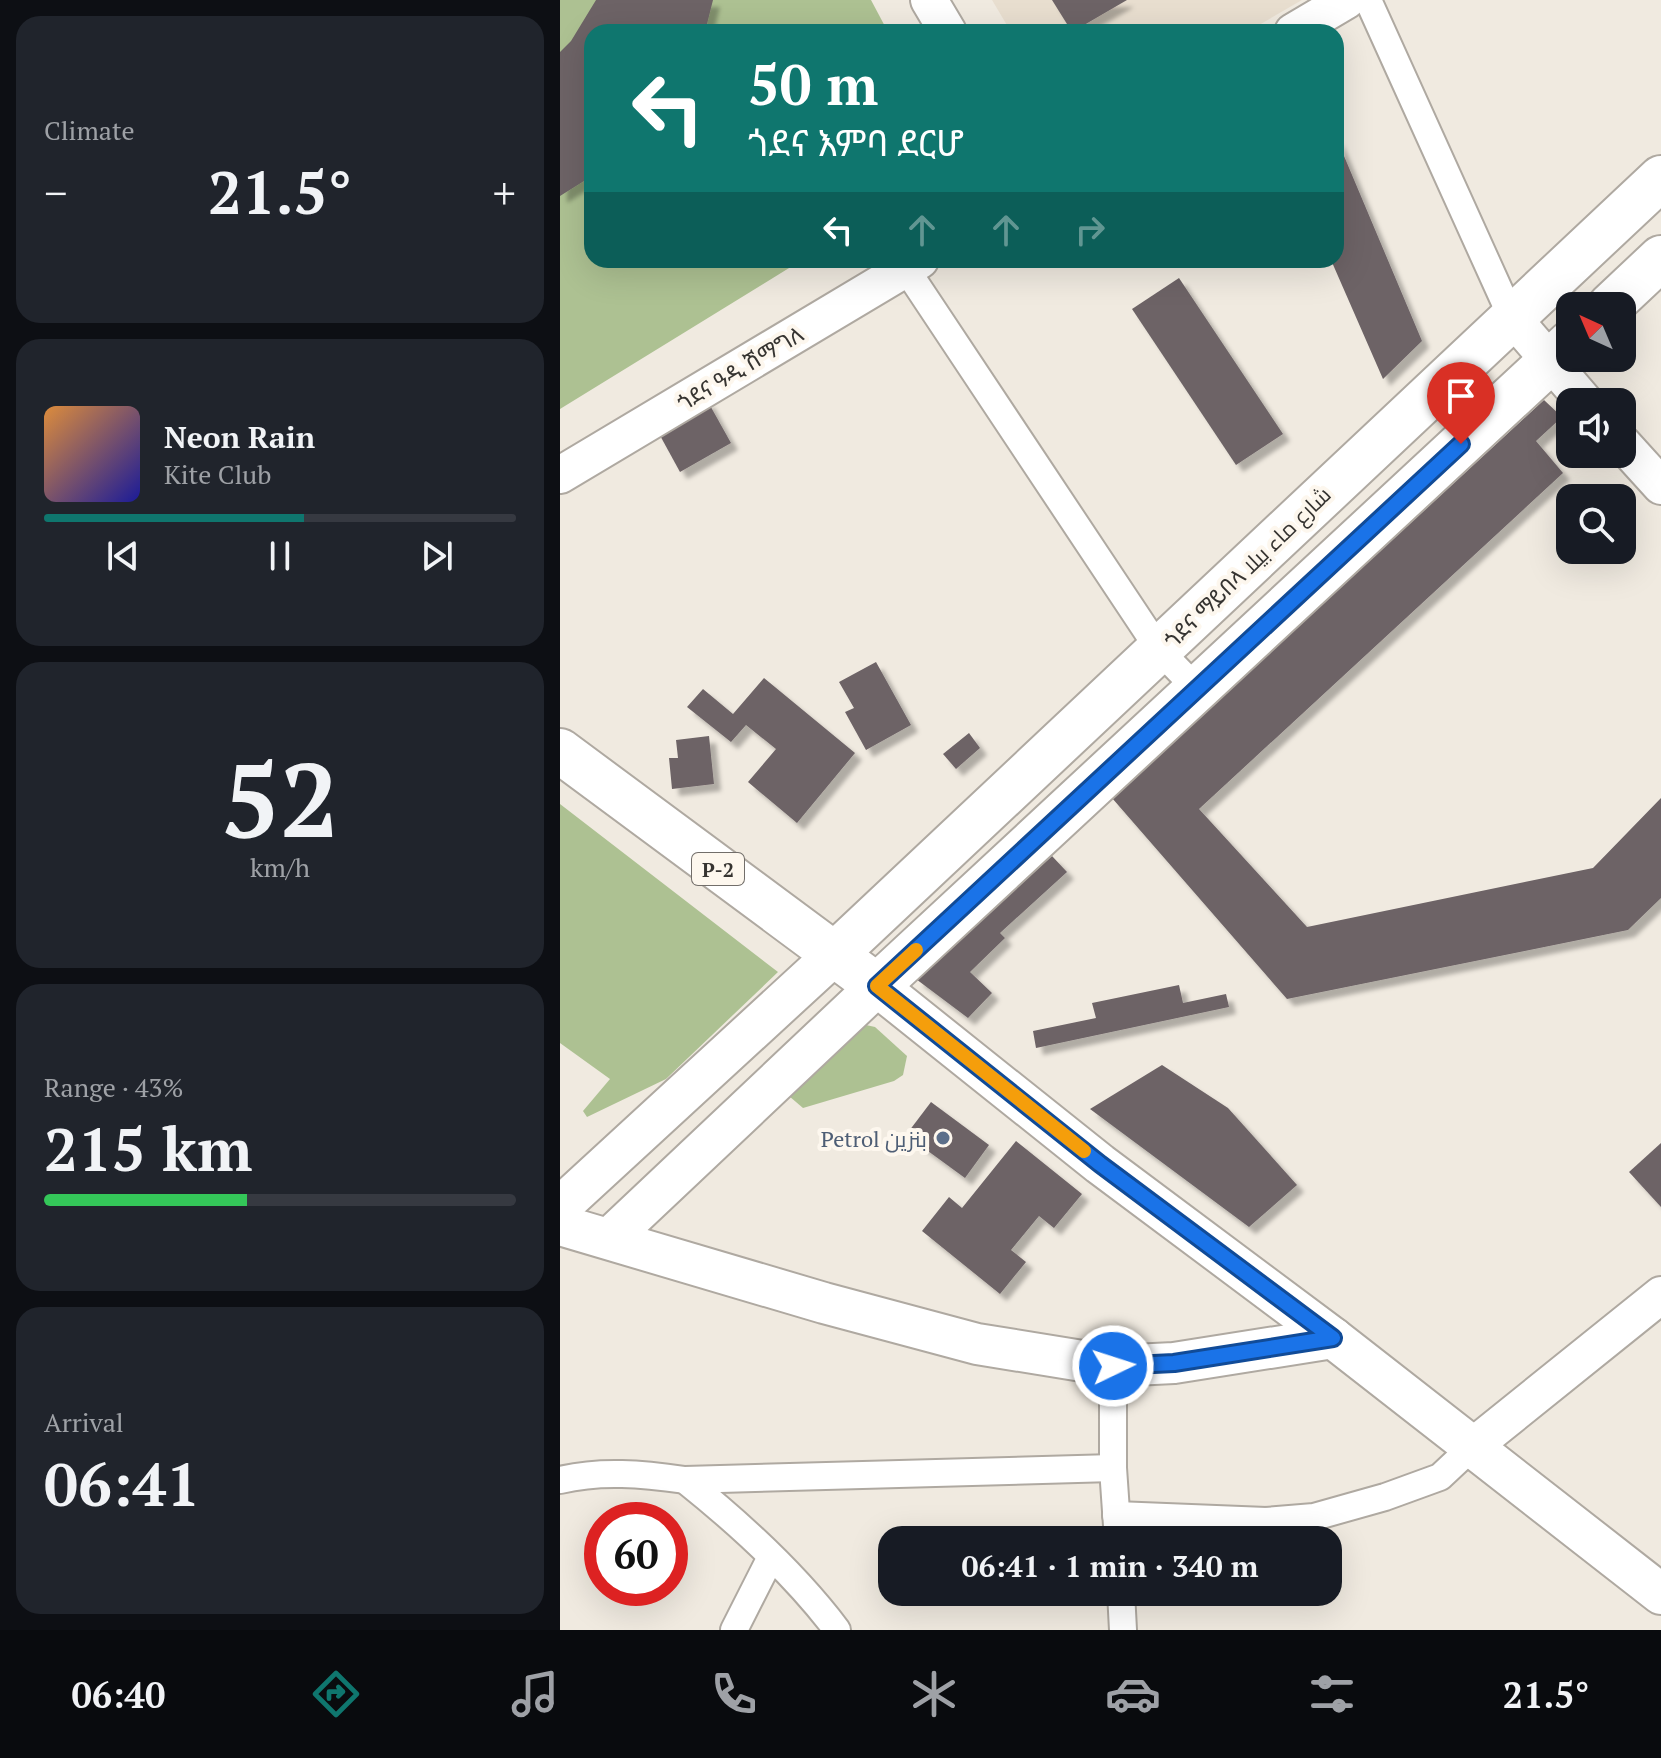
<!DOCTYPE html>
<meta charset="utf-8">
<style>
body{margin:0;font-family:"PT Serif",Cairo,"Noto Sans Ethiopic",serif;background:#20242c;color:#f1f3f6;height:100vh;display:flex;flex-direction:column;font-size:30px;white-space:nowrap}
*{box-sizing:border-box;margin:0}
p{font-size:26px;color:#9ea1a6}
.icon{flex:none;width:44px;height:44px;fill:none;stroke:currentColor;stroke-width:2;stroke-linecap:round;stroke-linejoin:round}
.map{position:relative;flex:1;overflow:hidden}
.side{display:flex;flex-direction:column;gap:16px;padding:16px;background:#0d0f14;width:560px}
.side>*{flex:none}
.banner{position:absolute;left:24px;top:24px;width:760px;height:244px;border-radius:24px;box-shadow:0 8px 32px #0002;background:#0f766e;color:#fff;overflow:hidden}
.needle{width:52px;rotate:316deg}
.controls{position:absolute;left:996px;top:292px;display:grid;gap:16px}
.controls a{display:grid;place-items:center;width:80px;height:80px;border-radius:16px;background:#171b24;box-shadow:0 8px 32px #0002;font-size:40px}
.speed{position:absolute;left:24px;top:1502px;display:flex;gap:16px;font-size:40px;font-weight:700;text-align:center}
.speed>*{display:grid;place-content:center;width:104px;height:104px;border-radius:50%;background:#171b24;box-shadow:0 8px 32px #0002;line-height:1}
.speed .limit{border:12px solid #d22;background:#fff;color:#111}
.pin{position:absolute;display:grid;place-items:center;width:68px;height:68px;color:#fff;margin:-82px -34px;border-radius:50% 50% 50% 0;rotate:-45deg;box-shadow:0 0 8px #0007}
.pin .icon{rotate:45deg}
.me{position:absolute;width:88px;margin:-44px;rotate:86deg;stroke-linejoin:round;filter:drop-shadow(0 0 6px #0008)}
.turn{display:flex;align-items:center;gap:28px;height:168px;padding:0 32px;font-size:36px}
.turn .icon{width:104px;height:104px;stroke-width:2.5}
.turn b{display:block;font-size:56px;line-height:68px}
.lanes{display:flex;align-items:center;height:76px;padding:0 32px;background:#0003;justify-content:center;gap:40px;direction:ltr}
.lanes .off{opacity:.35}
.big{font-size:60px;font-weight:700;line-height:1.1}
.side .widget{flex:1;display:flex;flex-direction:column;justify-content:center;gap:12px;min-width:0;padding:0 28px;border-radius:24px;background:#20242c}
.side .dial{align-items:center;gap:0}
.dial b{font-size:104px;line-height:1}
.song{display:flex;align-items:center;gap:24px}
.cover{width:96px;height:96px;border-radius:12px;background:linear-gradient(135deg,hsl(30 70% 55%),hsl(240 70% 35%))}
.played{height:8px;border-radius:4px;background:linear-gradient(90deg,#0f766e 55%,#363941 55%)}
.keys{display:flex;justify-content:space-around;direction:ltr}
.heat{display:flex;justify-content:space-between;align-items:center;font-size:44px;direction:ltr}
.charge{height:12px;border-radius:6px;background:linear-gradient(90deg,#34c759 43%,#363941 0)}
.trip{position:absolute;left:318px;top:1526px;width:464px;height:80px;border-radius:24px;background:#171b24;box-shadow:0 8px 32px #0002;font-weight:700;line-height:80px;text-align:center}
.tab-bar{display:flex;height:128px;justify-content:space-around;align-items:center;background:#090b0e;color:#9ea1a6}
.tab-bar .icon{width:56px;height:56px}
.tab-bar .on{color:#0f766e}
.tab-bar b{font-size:36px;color:#f1f3f6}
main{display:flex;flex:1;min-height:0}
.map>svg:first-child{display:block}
</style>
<main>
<section class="side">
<div class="widget"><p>Climate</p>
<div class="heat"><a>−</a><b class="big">21.5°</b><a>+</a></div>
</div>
<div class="widget">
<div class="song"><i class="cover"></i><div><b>Neon Rain</b><p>Kite Club</p></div></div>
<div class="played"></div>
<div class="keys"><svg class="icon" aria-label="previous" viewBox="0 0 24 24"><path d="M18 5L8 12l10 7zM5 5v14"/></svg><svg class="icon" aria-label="pause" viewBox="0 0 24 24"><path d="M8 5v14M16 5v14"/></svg><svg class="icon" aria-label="next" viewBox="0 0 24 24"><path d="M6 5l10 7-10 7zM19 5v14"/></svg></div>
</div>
<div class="widget dial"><b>52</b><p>km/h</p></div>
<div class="widget"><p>Range · 43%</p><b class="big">215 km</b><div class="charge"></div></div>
<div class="widget"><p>Arrival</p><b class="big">06:41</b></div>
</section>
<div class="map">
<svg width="1101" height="1630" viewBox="0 0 1101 1630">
<defs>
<filter id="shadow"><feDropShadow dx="7" dy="7" stdDeviation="2" flood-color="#0004"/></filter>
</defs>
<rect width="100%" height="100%" fill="#f0eae0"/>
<path fill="#e8decf" d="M432 0H742L687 32H451Z"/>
<g fill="#adc192">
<path d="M0 0H311L328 32H32V260H242L0 409Z"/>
<path d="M0 804 218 972 106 1079 27 1117 23 1111 50 1079 0 1043Z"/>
<path d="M306 1025 315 1027 347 1056 343 1075 334 1081 243 1108 229 1096 296 1028Z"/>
</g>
<g fill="#6d6366" filter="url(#shadow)">
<path d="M36 0H153L145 32H32V176L0 196V52L11 41Z"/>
<path d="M492 0H567L512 32Z"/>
<path d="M776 137 862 341 823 379 771 260H776Z"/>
<path d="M619 278 723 434 676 465 572 309Z"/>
<path d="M147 400 171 443 120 472 97 430Z"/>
<path d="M984 400 1002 417 976 441 1003 473 639 809 747 927 1033 868 1101 798V898L1068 930 727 999 552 798Z"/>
<path d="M316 662 351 725 306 750 285 712 294 708 279 682Z"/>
<path d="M204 678 295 753 237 823 188 782 216 749 186 725 171 742 127 707 143 689 173 714Z"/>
<path d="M409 733 420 748 396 769 383 754Z"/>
<path d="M149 736 154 784 112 789 109 758H118L116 740Z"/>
<path d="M492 856 507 872 440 933 445 938 410 972 432 993 408 1018 356 979Z"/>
<path d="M619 985 623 1003 666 994 669 1007 476 1048 473 1031 536 1018 532 1003Z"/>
<path d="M602 1065 668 1108 737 1185 689 1227 530 1109Z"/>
<path d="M371 1102 429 1145 405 1178 346 1135Z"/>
<path d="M456 1141 522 1194 494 1228 479 1216 451 1250 466 1262 440 1294 362 1231 389 1197 402 1208Z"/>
<path d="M1101 1143V1207L1069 1172Z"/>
</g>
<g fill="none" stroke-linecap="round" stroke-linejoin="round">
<g stroke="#afa9a1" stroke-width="30">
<g id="street">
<path d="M808 0 951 316"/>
<path d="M346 269 600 651 637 689"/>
<path d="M553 1366V1468L558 1540"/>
<path d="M0 1480C41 1470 83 1474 125 1480L553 1468"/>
<path d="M125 1480C180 1524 234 1573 277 1630"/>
<path d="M556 1515 706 1521 754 1517 825 1497 880 1477 912 1447"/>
<path d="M561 1592 563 1630"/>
<path d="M174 1630 211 1557"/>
</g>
</g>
<g stroke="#afa9a1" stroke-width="40">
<g id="secondary">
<path d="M369 0 388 32"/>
<path d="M733 32 787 0"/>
<path d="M951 316 1025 402"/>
<path d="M1062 443 1101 486"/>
<path d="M0 475 360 260"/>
<path d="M912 1447 1101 1295"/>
</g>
</g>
<g stroke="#afa9a1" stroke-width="44">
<g id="primary">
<path d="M0 1207 273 956"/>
<path d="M0 1225 264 1303 417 1344 553 1366 614 1363 773 1338"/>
<path d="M50 1238 317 986 540 1164 773 1338 1101 1594"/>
</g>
</g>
<g stroke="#afa9a1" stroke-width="48">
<g id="highway">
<path d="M1050 306 1101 258"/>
<path d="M0 751 317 986 1010 343"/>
<path d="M273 956 1101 178"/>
</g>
</g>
<use href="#street" stroke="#fff" stroke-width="26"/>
<use href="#secondary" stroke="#fff" stroke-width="36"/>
<use href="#primary" stroke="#fff" stroke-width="40"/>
<use href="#highway" stroke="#fff" stroke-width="44"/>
</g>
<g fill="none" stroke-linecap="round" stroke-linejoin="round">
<g stroke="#114b97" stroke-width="20">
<path id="route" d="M553 1366 614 1363 773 1338 540 1164 317 986 901 444"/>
</g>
<use href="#route" stroke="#1a73e8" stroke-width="14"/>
<path stroke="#f59e0b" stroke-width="14" d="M356 950 317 986 524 1151"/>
</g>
<circle fill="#5c6f8a" stroke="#fdf7ee" stroke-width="3" cx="383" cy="1138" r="8"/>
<g text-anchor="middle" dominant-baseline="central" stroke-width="8" stroke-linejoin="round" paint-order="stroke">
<rect fill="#fdf7ee" stroke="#726e6a" stroke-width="2" x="132" y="853" width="52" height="32" rx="6"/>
<g font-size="20" font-weight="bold" fill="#363431">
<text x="158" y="869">P-2</text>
</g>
<g font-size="22" fill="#363431" stroke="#fdf7ee">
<text transform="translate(180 368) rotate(-31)">ጎደና ዓዲ ሽማግለ</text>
<text transform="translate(687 567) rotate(-44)">ጎደና ማይበላ شارع ماء بيلا</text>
</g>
<g font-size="22" fill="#4e5e75" stroke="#fdf7ee" text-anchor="end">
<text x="367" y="1138">Petrol بنزين</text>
</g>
</g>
</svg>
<div class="controls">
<a><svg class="needle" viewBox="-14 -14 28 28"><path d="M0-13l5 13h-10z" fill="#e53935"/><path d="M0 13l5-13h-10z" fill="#9ea1a6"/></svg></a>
<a><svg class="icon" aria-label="sound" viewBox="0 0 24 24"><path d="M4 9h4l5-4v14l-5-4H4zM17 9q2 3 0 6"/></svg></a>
<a><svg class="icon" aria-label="search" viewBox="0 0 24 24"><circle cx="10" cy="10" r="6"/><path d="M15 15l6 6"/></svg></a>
</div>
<div class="speed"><div class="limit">60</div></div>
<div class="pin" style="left:901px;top:444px;background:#d93025"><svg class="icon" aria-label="arrive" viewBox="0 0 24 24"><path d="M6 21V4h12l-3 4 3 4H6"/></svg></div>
<svg class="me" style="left:553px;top:1366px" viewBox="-20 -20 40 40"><circle r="17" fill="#1a73e8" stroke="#fff" stroke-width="3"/><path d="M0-11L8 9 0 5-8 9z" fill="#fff"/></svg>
<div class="trip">06:41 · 1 min · 340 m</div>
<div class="banner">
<div class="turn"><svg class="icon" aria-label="left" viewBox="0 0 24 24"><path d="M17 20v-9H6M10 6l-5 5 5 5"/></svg><div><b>50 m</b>ጎደና እምባ ደርሆ</div></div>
<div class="lanes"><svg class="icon" aria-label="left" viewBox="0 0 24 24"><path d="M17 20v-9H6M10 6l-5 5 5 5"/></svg><svg class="icon off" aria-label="ahead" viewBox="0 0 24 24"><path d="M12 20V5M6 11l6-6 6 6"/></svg><svg class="icon off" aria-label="ahead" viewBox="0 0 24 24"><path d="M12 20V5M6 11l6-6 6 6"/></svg><svg class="icon off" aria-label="right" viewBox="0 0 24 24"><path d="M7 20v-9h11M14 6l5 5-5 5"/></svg></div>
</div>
</div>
</main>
<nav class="tab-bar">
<b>06:40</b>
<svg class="icon on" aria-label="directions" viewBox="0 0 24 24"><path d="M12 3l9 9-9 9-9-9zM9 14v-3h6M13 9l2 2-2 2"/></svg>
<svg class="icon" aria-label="music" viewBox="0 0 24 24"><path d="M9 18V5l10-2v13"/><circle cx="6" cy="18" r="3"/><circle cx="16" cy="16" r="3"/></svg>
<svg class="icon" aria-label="phone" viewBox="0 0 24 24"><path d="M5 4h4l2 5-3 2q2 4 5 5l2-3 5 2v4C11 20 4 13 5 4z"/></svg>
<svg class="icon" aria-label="climate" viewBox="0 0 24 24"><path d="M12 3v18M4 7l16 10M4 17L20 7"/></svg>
<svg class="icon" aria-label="car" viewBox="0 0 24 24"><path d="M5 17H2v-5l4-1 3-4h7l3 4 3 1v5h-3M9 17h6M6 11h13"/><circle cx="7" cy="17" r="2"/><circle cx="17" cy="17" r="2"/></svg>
<svg class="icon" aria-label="filters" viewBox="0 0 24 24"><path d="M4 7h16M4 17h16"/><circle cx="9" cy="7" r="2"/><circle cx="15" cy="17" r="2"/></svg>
<b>21.5°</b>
</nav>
